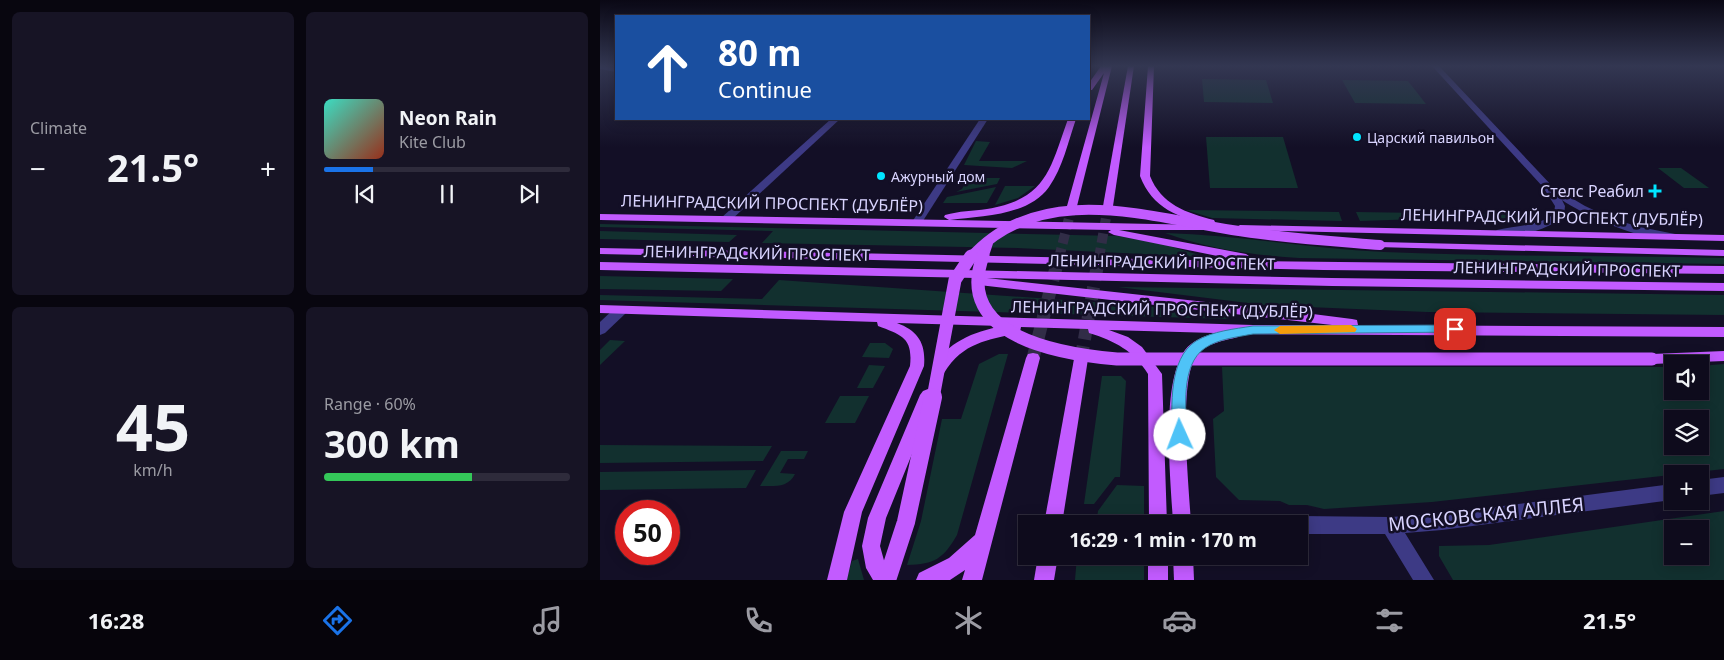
<!DOCTYPE html>
<meta charset="utf-8">
<style>
body{margin:0;font-family:"Noto Sans",sans-serif;background:#171425;color:#f1f3f6;height:100vh;display:flex;flex-direction:column;font-size:19px;white-space:nowrap}
*{box-sizing:border-box;margin:0}
p{font-size:16px;color:#9b9ba3}
.icon{flex:none;width:28px;height:28px;fill:none;stroke:currentColor;stroke-width:2;stroke-linecap:round;stroke-linejoin:round}
.map{position:relative;flex:1;overflow:hidden}
.details{display:flex;flex-direction:column;gap:12px;padding:12px;background:#08060f;width:600px}
.details>*{flex:none}
.hud{position:absolute;left:15px;top:15px;width:475px;height:105px;border-radius:0px;box-shadow:0 2px 12px #0003,0 0 0 1px #2e2b3b;background:#1a4fa0;color:#fff;overflow:hidden}
.buttons{position:absolute;left:1064px;top:355px;display:grid;gap:10px}
.buttons a{display:grid;place-items:center;width:45px;height:45px;border-radius:0px;background:#0e0b1c;box-shadow:0 2px 12px #0003,0 0 0 1px #2e2b3b;font-size:25px}
.speed{position:absolute;left:15px;top:500px;display:flex;gap:10px;font-size:25px;font-weight:700;text-align:center}
.speed>*{display:grid;place-content:center;width:65px;height:65px;border-radius:50%;background:#0e0b1c;box-shadow:0 2px 12px #0003,0 0 0 1px #2e2b3b;line-height:1}
.speed .limit{border:8px solid #d22;background:#fff;color:#111}
.pin{position:absolute;display:grid;place-items:center;width:42px;height:42px;color:#fff;margin:-21px;border-radius:10px;box-shadow:0 2px 8px #0006}
.me{position:absolute;width:55px;margin:-28px;rotate:358deg;stroke-linejoin:round;filter:drop-shadow(0 0 4px #0008)}
.turn{display:flex;align-items:center;gap:18px;height:105px;padding:0 20px;font-size:22px}
.turn .icon{width:65px;height:65px;stroke-width:2.5}
.turn b{display:block;font-size:35px;line-height:42px}
.big{font-size:38px;font-weight:700;line-height:1.1}
.details .tile{flex:1;display:flex;flex-direction:column;justify-content:center;gap:8px;min-width:0;padding:0 18px;border-radius:8px;background:#171425}
.details .dial{align-items:center;gap:0}
.dial b{font-size:65px;line-height:1}
.song{display:flex;align-items:center;gap:15px}
.cover{width:60px;height:60px;border-radius:8px;background:linear-gradient(135deg,hsl(170 70% 55%),hsl(10 70% 35%))}
.played{height:5px;border-radius:2px;background:linear-gradient(90deg,#1a73e8 20%,#2e2b3b 20%)}
.keys{display:flex;justify-content:space-around;direction:ltr}
.heat{display:flex;justify-content:space-between;align-items:center;font-size:28px;direction:ltr}
.charge{height:8px;border-radius:4px;background:linear-gradient(90deg,#34c759 60%,#2e2b3b 0)}
.details .tiles{flex:1;display:grid;gap:12px;grid-template-columns:repeat(2,1fr)}
.trip{position:absolute;left:418px;top:515px;width:290px;height:50px;border-radius:0px;background:#0e0b1c;box-shadow:0 2px 12px #0003,0 0 0 1px #2e2b3b;font-weight:700;line-height:50px;text-align:center}
.tabs{display:flex;height:80px;justify-content:space-around;align-items:center;background:#06040b;color:#9b9ba3}
.tabs .icon{width:35px;height:35px}
.tabs .selected{color:#1a73e8}
.tabs b{font-size:22px;color:#f1f3f6}
main{display:flex;flex:1;min-height:0}
.map>svg:first-child{display:block}
</style>
<main>
<section class="details">
<div class="tiles">
<div class="tile"><p>Climate</p>
<div class="heat"><a>−</a><b class="big">21.5°</b><a>+</a></div>
</div>
<div class="tile">
<div class="song"><i class="cover"></i><div><b>Neon Rain</b><p>Kite Club</p></div></div>
<div class="played"></div>
<div class="keys"><svg class="icon" aria-label="previous" viewBox="0 0 24 24"><path d="M18 5L8 12l10 7zM5 5v14"/></svg><svg class="icon" aria-label="pause" viewBox="0 0 24 24"><path d="M8 5v14M16 5v14"/></svg><svg class="icon" aria-label="next" viewBox="0 0 24 24"><path d="M6 5l10 7-10 7zM19 5v14"/></svg></div>
</div>
<div class="tile dial"><b>45</b><p>km/h</p></div>
<div class="tile"><p>Range · 60%</p><b class="big">300 km</b><div class="charge"></div></div>
</div>
</section>
<div class="map">
<svg width="1124" height="580" viewBox="0 0 1124 580">
<rect width="100%" height="100%" fill="#130f26"/>
<g fill="#12302f" fill-rule="evenodd">
<path d="M602 79 666 80 673 103 604 102Z"/>
<path d="M742 80 808 81 826 104 755 103Z"/>
<path d="M606 137H683L698 188H610Z"/>
<path d="M376 141 390 142 379 161H427L412 168 364 165Z"/>
<path d="M1058 168H1081L1109 188H1084Z"/>
<path d="M368 178H400L397 184 356 192 362 189Z"/>
<path d="M405 186H435L418 198 395 205Z"/>
<path d="M396 187 387 203H343L347 197Z"/>
<path d="M586 210 739 212 742 221 612 218Z"/>
<path d="M756 212 824 213 826 217 818 216 819 219 760 221Z"/>
<path d="M870 214 927 215 931 219 873 218Z"/>
<path d="M0 224 518 236 566 245 606 257 417 248 162 243 173 231 0 227Z"/>
<path d="M0 231 137 235 129 242 0 239Z"/>
<path d="M565 233C639 235 711 249 784 252 897 257 1011 255 1124 258V264L699 258C652 255 609 249 565 233Z"/>
<path d="M0 276 133 279 121 291 2 289H0Z"/>
<path d="M179 280 536 305 631 316 628 319 0 300V295L162 299Z"/>
<path d="M518 287 1124 295V315L828 312 708 307 664 305Z"/>
<path d="M10 340 25 341 0 365V350Z"/>
<path d="M270 343H285L293 349 289 358 262 357Z"/>
<path d="M399 354H408L357 535C343 559 335 564 307 565L321 521 342 419H361L379 364Z"/>
<path d="M1124 364V469L832 502 724 509 707 505H689L680 501 639 500 616 477 613 419 624 411 622 367H1072V391H1100V366ZM1072 419H1100V446H1072Z"/>
<path d="M269 365 285 366 273 388H257Z"/>
<path d="M502 376H521L526 381 520 477H515L494 504H484Z"/>
<path d="M240 396H269L255 423H225Z"/>
<path d="M0 445 172 446 163 461 0 463Z"/>
<path d="M181 451H208L204 459H188L180 473 195 474C188 488 175 486 160 486Z"/>
<path d="M156 470 146 488 0 490V472Z"/>
<path d="M517 485 544 486V524H496L498 511Z"/>
<path d="M1124 511V580H853L839 556V546L889 545ZM1072 529H1100V556H1072Z"/>
<path d="M477 556H544V580H475Z"/>
<path d="M258 559 264 580H246L252 561Z"/>
</g>
<g fill="none" stroke-linecap="round" stroke-linejoin="round">
<g stroke="#312d47" stroke-width="10" stroke-dasharray="10 5" stroke-linecap="butt">
<path d="M459 258 472 206"/>
<path d="M499 258 508 206"/>
</g>
<g stroke="#312d47" stroke-width="13" stroke-dasharray="13 7" stroke-linecap="butt">
<path d="M433 358 459 256"/>
<path d="M481 359 499 256"/>
</g>
<g fill="#3d3a85" fill-rule="evenodd">
<path d="M0 66 16 68V72L0 69Z"/>
<path d="M832 66H839L953 187 985 206 1013 219 1040 227 1075 234 1077 236 1075 238C1050 245 983 215 962 200L965 206 964 215C953 229 914 239 897 234L895 232 897 230C917 225 936 227 954 214L955 206 943 187Z"/>
<path d="M231 119H240L129 222H121L120 220 121 218Z"/>
<path d="M380 119H388L321 224H313L312 222Z"/>
<path d="M21 306 28 310 26 313 5 333 0 335V322L16 307Z"/>
<path d="M1124 477V493L1100 496V480Z"/>
<path d="M1072 484V500L842 530 805 533 834 580H813L785 534H699V524H690L692 519 699 516 790 517 842 514Z"/>
</g>
<g fill="#c25bff" fill-rule="evenodd">
<path d="M501 66H512L477 206 472 209 467 206 504 73 492 90H489V83Z"/>
<path d="M528 66H534L513 206 508 209 503 206Z"/>
<path d="M548 66H554L550 176C561 204 586 213 614 220L615 222 614 224 610 225C579 218 552 208 540 176Z"/>
<path d="M468 119H476C468 142 463 167 449 187 429 216 381 216 350 220L605 225 610 228 609 230H519L646 254 652 258 648 261 1124 266V274L723 270 0 254V248L642 261 514 235 508 232 511 230 0 220V214L349 220 344 217 345 215C359 211 373 211 387 209 447 199 450 169 468 119Z"/>
<path d="M640 225 1124 235V241L636 230 635 228Z"/>
<path d="M780 242 1124 250V256L776 247 774 245 776 243Z"/>
<path d="M0 262 732 278 1124 283V291L732 286 387 278 705 313 752 319 757 320 758 325 1124 327V337L640 334 638 337C624 341 605 343 596 356 578 383 589 488 591 524H573C571 480 560 386 585 350 592 341 604 336 615 333L509 330 528 337 542 347 562 374 567 524H549L548 374C534 351 515 341 489 333L488 329 421 327 420 332C388 341 364 341 344 373H334L332 369C347 342 373 332 402 326L297 323C318 331 326 343 324 366L262 512 247 580H227L244 512 310 366C313 338 302 335 278 326L277 322 0 313V305L653 325H732L379 285 373 281 376 278 0 270Z"/>
<path d="M1124 351V361L1052 364 1047 363 1045 359 1047 355 1052 354Z"/>
<path d="M433 353 438 354 440 358 382 580H362L365 570 350 580H316L319 573 349 558 375 535 426 358 428 354Z"/>
<path d="M481 354 486 355 488 359 462 524H444L474 359 476 355Z"/>
<path d="M328 389 333 391 336 395 286 518 280 546 285 564 295 580H273L266 568 262 546 268 518 320 395 323 391Z"/>
<path d="M438 556H458L454 580H434Z"/>
<rect x="548" y="556" width="20" height="24"/>
<path d="M573 556H593L594 580H574Z"/>
</g>
<g stroke="#c25bff" stroke-width="10">
<path d="M370 258C438 181 546 216 632 230 681 238 731 241 780 245"/>
<path d="M383 258 388 243"/>
</g>
<g stroke="#c25bff" stroke-width="13">
<path d="M383 256C353 337 461 354 517 359H1052"/>
<path d="M333 398 355 280 371 256"/>
</g>
<path stroke="#c25bff" stroke-width="18" d="M287 580 306 522 333 397"/>
</g>
<linearGradient id="sky" x2="0" y2="1"><stop stop-color="#0a0815"/><stop offset="0.45" stop-color="#333752"/><stop offset="1" stop-color="#333752" stop-opacity="0"/></linearGradient>
<rect width="1124" height="147" fill="url(#sky)"/>
<path fill="#4fc3f7" stroke="#337fa1" d="M855 325 859 326 861 329 859 332 653 334C637 337 618 339 605 348 580 365 586 410 587 435L585 440H575L572 435C572 407 568 359 596 341 613 331 634 329 653 326Z"/>
<path fill="#f59e0b" d="M751 325 757 329 755 332 680 334 674 330 680 326Z"/>
<g fill="#00e5ff" stroke="#130f26" stroke-width="2">
<circle cx="757" cy="137" r="5"/>
<circle cx="281" cy="176" r="5"/>
<path d="M1052.5 183.5h5v5h5v5h-5v5h-5v-5h-5v-5h5z"/>
</g>
<g text-anchor="middle" dominant-baseline="central" stroke-width="5" stroke-linejoin="round" paint-order="stroke">
<g font-size="14" fill="#d9d4ff" stroke="#130f26" text-anchor="start">
<text x="767" y="137">Царский павильон</text>
<text x="291" y="176">Ажурный дом</text>
</g>
<g font-size="16" fill="#d9d4ff" stroke="#130f26" text-anchor="end">
<text x="1044" y="191">Стелс Реабил</text>
</g>
<g font-size="16" fill="#d9d4ff" stroke="#130f26">
<text transform="translate(172 203) rotate(1)">ЛЕНИНГРАДСКИЙ ПРОСПЕКТ (ДУБЛЁР)</text>
<text transform="translate(952 217) rotate(1)">ЛЕНИНГРАДСКИЙ ПРОСПЕКТ (ДУБЛЁР)</text>
<text transform="translate(157 253) rotate(1)">ЛЕНИНГРАДСКИЙ ПРОСПЕКТ</text>
<text transform="translate(562 262) rotate(1)">ЛЕНИНГРАДСКИЙ ПРОСПЕКТ</text>
<text transform="translate(967 269) rotate(1)">ЛЕНИНГРАДСКИЙ ПРОСПЕКТ</text>
<text transform="translate(562 309) rotate(1)">ЛЕНИНГРАДСКИЙ ПРОСПЕКТ (ДУБЛЁР)</text>
</g>
<g font-size="19" fill="#d9d4ff" stroke="#130f26">
<text transform="translate(886 514) rotate(-6)">МОСКОВСКАЯ АЛЛЕЯ</text>
</g>
</g>
</svg>
<div class="buttons">
<a><svg class="icon" aria-label="sound" viewBox="0 0 24 24"><path d="M4 9h4l5-4v14l-5-4H4zM17 9q2 3 0 6"/></svg></a>
<a><svg class="icon" aria-label="layers" viewBox="0 0 24 24"><path d="M12 4l9 5-9 5-9-5zM3 14l9 5 9-5"/></svg></a>
<a>+</a>
<a>−</a>
</div>
<div class="speed"><div class="limit">50</div></div>
<div class="pin" style="left:855px;top:329px;background:#d93025"><svg class="icon" aria-label="arrive" viewBox="0 0 24 24"><path d="M6 21V4h12l-3 4 3 4H6"/></svg></div>
<svg class="me" style="left:580px;top:435px" viewBox="-20 -20 40 40"><circle r="19" fill="#fff"/><path d="M0-13L10 11 0 6-10 11z" fill="#4fc3f7"/></svg>
<div class="trip">16:29 · 1 min · 170 m</div>
<div class="hud">
<div class="turn"><svg class="icon" aria-label="ahead" viewBox="0 0 24 24"><path d="M12 20V5M6 11l6-6 6 6"/></svg><div><b>80 m</b>Continue</div></div>
</div>
</div>
</main>
<nav class="tabs">
<b>16:28</b>
<svg class="icon selected" aria-label="directions" viewBox="0 0 24 24"><path d="M12 3l9 9-9 9-9-9zM9 14v-3h6M13 9l2 2-2 2"/></svg>
<svg class="icon" aria-label="music" viewBox="0 0 24 24"><path d="M9 18V5l10-2v13"/><circle cx="6" cy="18" r="3"/><circle cx="16" cy="16" r="3"/></svg>
<svg class="icon" aria-label="phone" viewBox="0 0 24 24"><path d="M5 4h4l2 5-3 2q2 4 5 5l2-3 5 2v4C11 20 4 13 5 4z"/></svg>
<svg class="icon" aria-label="climate" viewBox="0 0 24 24"><path d="M12 3v18M4 7l16 10M4 17L20 7"/></svg>
<svg class="icon" aria-label="car" viewBox="0 0 24 24"><path d="M5 17H2v-5l4-1 3-4h7l3 4 3 1v5h-3M9 17h6M6 11h13"/><circle cx="7" cy="17" r="2"/><circle cx="17" cy="17" r="2"/></svg>
<svg class="icon" aria-label="filters" viewBox="0 0 24 24"><path d="M4 7h16M4 17h16"/><circle cx="9" cy="7" r="2"/><circle cx="15" cy="17" r="2"/></svg>
<b>21.5°</b>
</nav>
